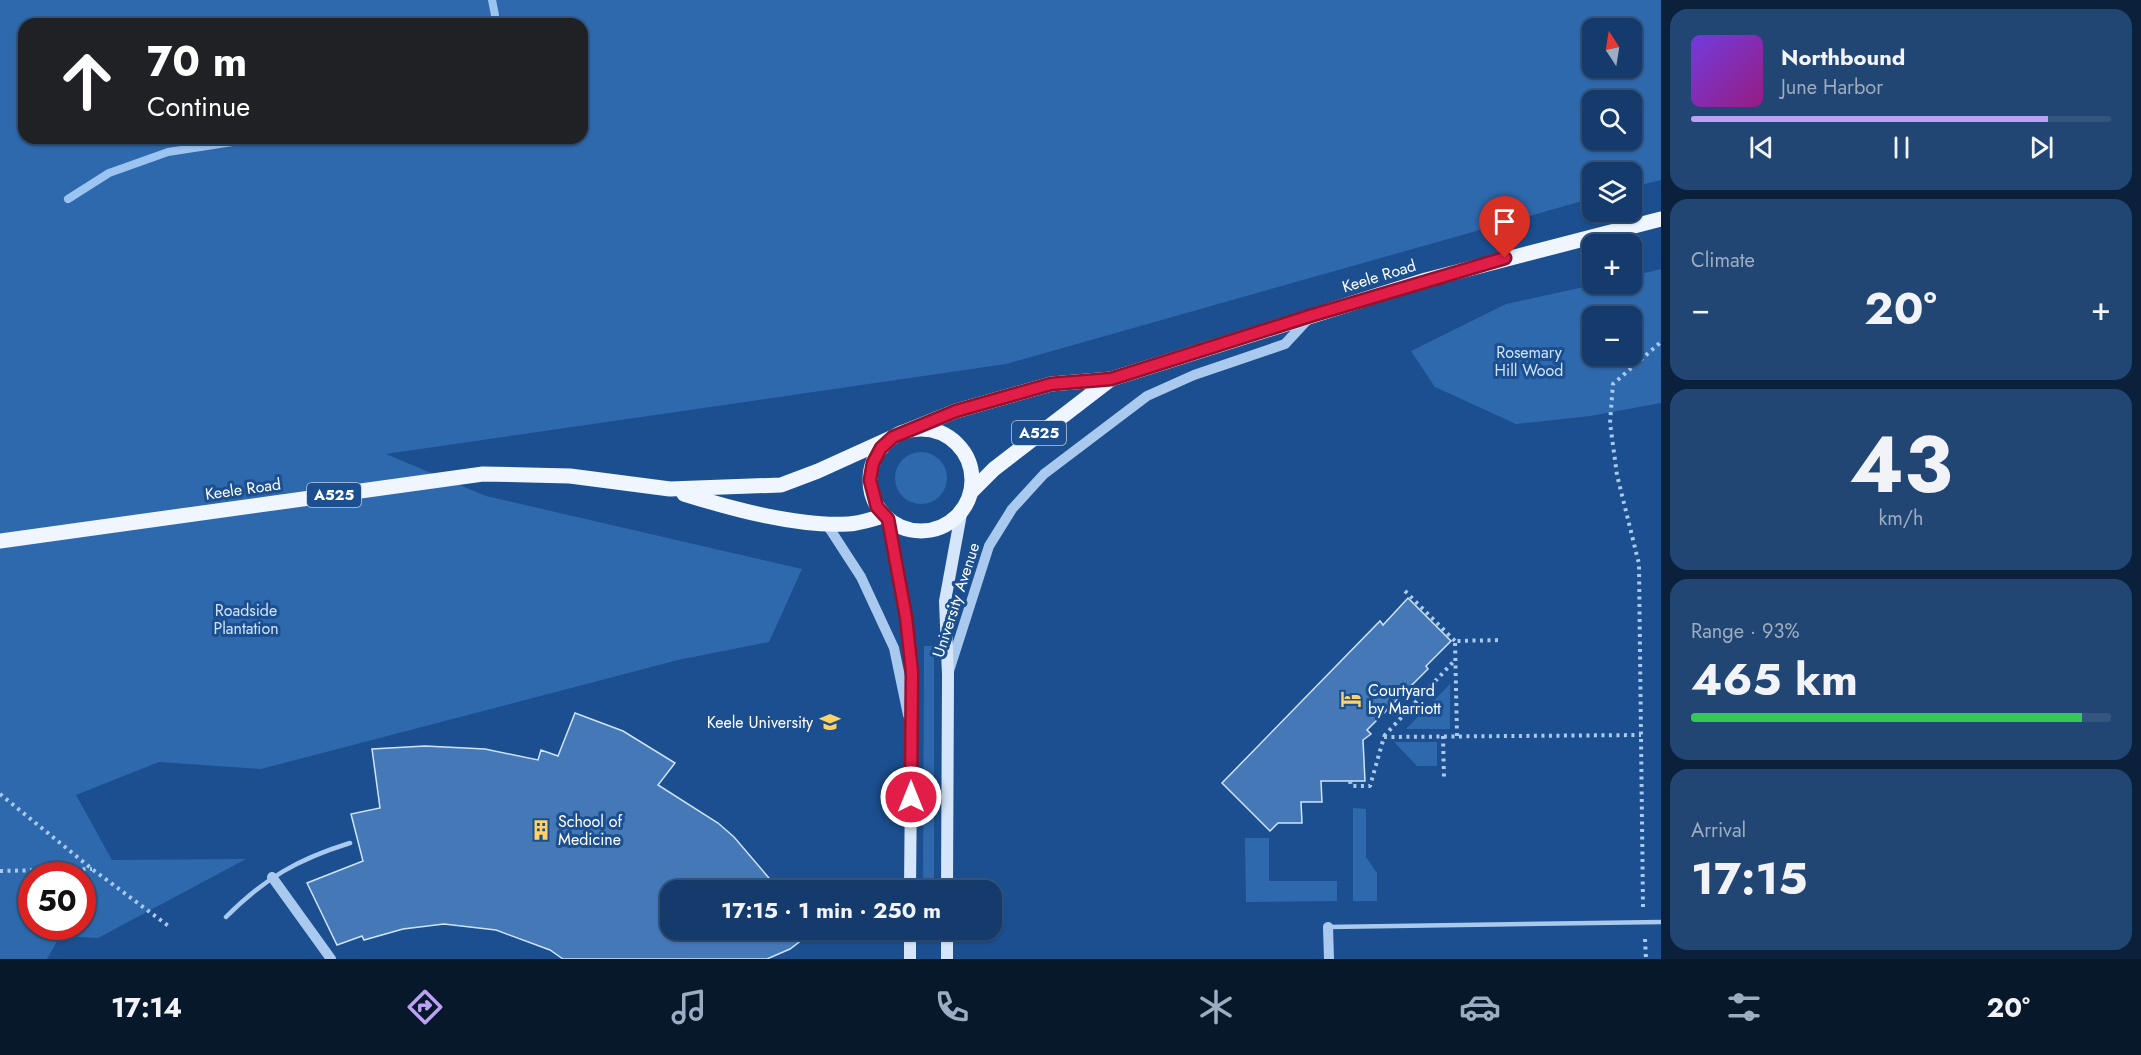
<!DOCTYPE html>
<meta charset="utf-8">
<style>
body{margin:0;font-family:Jost,sans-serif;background:#214673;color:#f1f3f6;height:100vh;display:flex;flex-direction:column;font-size:22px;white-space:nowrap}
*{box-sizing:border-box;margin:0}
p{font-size:20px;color:#9dadc1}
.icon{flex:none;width:33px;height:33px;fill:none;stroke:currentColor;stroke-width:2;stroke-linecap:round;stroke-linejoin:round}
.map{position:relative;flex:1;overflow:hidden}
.panel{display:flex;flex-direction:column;gap:9px;padding:9px;background:#0b203b;width:480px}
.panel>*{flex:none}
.banner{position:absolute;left:18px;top:18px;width:570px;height:126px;border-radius:18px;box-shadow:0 2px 4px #0004,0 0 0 2px #33557e;background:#202124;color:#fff;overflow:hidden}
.needle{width:39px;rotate:348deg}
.fabs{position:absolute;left:1582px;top:18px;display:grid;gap:12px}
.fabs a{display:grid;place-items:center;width:60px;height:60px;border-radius:12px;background:#143b6b;box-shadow:0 2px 4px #0004,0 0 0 2px #33557e;font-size:30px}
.speed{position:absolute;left:18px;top:862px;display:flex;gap:12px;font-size:30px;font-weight:700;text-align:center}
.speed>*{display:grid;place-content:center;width:78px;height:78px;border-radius:50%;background:#143b6b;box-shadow:0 2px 4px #0004,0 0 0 2px #33557e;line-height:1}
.speed .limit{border:9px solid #d22;background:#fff;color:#111}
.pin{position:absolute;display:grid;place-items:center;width:51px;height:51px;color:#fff;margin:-62px -26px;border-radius:50% 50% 50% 0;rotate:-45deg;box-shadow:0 0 6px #0007}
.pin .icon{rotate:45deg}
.me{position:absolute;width:66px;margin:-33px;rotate:0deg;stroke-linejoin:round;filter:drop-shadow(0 0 4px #0008)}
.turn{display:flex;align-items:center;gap:21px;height:126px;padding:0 30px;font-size:27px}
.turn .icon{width:78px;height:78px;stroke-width:2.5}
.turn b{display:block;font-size:42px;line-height:51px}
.big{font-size:45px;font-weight:700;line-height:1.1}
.panel .widget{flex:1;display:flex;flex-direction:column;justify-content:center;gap:9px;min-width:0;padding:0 21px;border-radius:18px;background:#214673}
.panel .dial{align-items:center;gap:0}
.dial b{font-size:78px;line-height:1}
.song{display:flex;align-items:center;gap:18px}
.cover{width:72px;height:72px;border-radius:9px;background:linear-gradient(135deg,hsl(260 70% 55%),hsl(310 70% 35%))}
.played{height:6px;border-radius:3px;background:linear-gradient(90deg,#bca0f2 85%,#33557e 85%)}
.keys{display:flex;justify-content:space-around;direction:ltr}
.heat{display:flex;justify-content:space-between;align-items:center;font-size:33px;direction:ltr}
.charge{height:9px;border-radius:4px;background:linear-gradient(90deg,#34c759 93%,#33557e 0)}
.trip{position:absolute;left:660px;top:880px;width:342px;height:60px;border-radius:18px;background:#143b6b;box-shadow:0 2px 4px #0004,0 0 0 2px #33557e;font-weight:700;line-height:60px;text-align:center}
.tab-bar{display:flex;height:96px;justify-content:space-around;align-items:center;background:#08182b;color:#9dadc1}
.tab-bar .icon{width:42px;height:42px}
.tab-bar .active{color:#bca0f2}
.tab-bar b{font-size:27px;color:#f1f3f6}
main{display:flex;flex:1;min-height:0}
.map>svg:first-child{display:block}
</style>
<main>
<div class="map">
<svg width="1661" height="959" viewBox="0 0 1661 959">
<rect width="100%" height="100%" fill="#1b4f8f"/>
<g fill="#2e69ad" fill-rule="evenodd">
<path d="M0 0H1661V180L1632 187V172H1593V198L1006 364 386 454 486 496 802 569 769 642 678 660 261 769 159 762 76 795 112 860 246 859 98 938 60 936 47 959H0ZM24 24H582V138H24ZM1593 28H1632V68H1593ZM1593 100H1632V140H1593ZM32 876H82V927H32Z"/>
<path d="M1661 269V403L1590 416 1516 424 1435 387 1411 351 1506 304 1598 284H1632V276ZM1593 316H1632V356H1593Z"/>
<circle cx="921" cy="478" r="26"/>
<path d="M924 646H934V891H923Z"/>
<path d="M1450 684V729H1406Z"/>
<path d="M1394 742H1437V766H1417Z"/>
<path d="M1353 808 1366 809V857L1377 873V901H1353Z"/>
<path d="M1245 838H1269V881H1337V901L1246 902Z"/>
</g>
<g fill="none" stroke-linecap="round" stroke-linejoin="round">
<g stroke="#9cc4f0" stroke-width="8">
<path d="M492 0 495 15 494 24"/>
<path d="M68 199 109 173 168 152 259 138"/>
</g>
</g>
<g fill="#4478b7" stroke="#cfe3fa" stroke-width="1.5">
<path d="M1408 598 1451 641 1426 666 1428 669 1367 730 1371 734 1363 740 1365 781H1321L1322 802H1301L1302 823H1278L1270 831 1222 783 1380 621 1383 625Z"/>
<path d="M575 713 623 731 675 763 658 785 718 823 734 837 780 891H670V930H803L807 936 790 949 767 959H563L550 950 496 930 444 924 403 929 364 940 362 936 337 945 307 883 363 861 351 814 380 808 372 749 425 746 485 749 538 760 541 750 558 756Z"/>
</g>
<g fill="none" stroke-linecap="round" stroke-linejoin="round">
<g stroke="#a9c9ee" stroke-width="4" stroke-dasharray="3 4.5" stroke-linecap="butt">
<path d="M1405 591 1455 641"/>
<path d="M1384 736 1455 660"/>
<path d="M1443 736 1444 778"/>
<path d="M1457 736 1455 641 1501 640"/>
<path d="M1350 781 1351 786H1370L1384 737 1641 735"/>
<path d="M0 794 92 869 170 927"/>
<path d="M0 871 92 869"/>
<path d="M1643 907 1639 564 1617 475 1610 423 1613 384 1661 342"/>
<path d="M1645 939 1646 959"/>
</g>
<g stroke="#a9c9ee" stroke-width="4.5">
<path d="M226 917C265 878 298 859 350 843"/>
<path d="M1328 927 1661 922"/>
</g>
<g stroke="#a9c9ee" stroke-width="10">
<path d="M826 523 861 577 894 648 908 715"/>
<path d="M949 671 989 546 1012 509 1044 474 1147 396 1194 375 1285 344 1310 317"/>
<path d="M272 877 331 959"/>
<path d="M1328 927 1329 959"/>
</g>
<g stroke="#d6e6fa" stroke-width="12">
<path d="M888 519 906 617 912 672 910 891"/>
<path d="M947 891 948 675 945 601 961 514"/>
<path d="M910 959V930"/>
<path d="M947 959V930"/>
</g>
<g stroke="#f0f6ff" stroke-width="15">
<circle cx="921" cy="480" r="51"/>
<path d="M909 430 956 411 1051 384 1111 379 1426 280 1661 219"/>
<path d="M971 492 994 469 1111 379"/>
<path d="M684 494C732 509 797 527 848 524 859 524 872 519 884 516"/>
<path d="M0 541 483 474 570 476 670 489 781 485 818 471 893 437"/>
</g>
</g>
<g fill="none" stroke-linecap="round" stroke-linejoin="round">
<g stroke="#92132f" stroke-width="15">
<path id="route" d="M911 797 912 672 906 617 888 519 877 507 870 480 873 463 881 448 893 437 956 411 1051 384 1111 379 1313 315 1505 258"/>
</g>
<use href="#route" stroke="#e11d48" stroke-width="10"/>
</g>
<defs>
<g id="hotel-bare" transform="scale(1.62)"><path d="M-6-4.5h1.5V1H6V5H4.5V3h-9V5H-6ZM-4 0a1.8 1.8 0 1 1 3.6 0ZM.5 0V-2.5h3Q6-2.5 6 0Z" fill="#ffd166" stroke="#1b4f8f" stroke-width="2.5" paint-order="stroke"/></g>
<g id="university-bare" transform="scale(1.62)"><path d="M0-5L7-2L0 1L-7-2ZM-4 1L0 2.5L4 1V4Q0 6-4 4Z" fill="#ffd166" stroke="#1b4f8f" stroke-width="2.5" paint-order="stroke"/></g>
<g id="building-bare" transform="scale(1.62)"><path d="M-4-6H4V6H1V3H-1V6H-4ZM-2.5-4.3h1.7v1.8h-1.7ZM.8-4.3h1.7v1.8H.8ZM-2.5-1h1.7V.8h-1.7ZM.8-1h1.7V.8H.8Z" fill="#ffd166" stroke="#1b4f8f" stroke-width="2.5" paint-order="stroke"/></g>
</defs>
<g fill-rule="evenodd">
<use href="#hotel-bare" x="1351" y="699"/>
<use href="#university-bare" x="830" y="722"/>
<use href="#building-bare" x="541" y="830"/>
</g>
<g text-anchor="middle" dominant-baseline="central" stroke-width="6" stroke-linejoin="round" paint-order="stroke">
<g fill="#1b4f8f" stroke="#bbcadd" stroke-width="1.5">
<rect x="1012" y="421" width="54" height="24" rx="4.5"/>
<rect x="307" y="483" width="54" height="24" rx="4.5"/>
</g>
<g font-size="15" font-weight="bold" fill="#fff">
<text x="1039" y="433">A525</text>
<text x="334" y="495">A525</text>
</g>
<g font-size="16" fill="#fff" stroke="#1b4f8f">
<text transform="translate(1379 276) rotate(-17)">Keele Road</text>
<text transform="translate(243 489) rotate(-8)">Keele Road</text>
<text transform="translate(956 600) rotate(-72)">University Avenue</text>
</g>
<g font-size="16" fill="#cfe3fa" stroke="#1b4f8f">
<text x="1529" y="352">Rosemary<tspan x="1529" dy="18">Hill Wood</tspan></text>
<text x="246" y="610">Roadside<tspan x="246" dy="18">Plantation</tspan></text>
</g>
<g font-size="16" fill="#fff" stroke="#1b4f8f" text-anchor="start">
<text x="1368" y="690">Courtyard<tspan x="1368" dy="18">by Marriott</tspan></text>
<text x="813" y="722" text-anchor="end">Keele University</text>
<text x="558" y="821">School of<tspan x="558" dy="18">Medicine</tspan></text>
</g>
</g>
</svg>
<div class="fabs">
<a><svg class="needle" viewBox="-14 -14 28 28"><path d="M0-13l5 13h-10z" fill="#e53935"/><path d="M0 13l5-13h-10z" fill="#9dadc1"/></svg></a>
<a><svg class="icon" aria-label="search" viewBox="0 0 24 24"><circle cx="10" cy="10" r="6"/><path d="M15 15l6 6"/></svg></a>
<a><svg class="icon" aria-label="layers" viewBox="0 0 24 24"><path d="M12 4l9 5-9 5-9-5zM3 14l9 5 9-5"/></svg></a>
<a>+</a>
<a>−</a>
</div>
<div class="speed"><div class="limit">50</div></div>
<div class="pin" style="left:1505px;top:258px;background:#d93025"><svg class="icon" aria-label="arrive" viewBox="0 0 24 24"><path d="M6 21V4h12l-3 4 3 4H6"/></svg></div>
<svg class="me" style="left:911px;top:797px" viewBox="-20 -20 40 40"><circle r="17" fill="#e11d48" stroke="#fff" stroke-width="3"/><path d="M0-11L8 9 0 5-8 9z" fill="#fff"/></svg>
<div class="trip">17:15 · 1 min · 250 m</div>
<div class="banner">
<div class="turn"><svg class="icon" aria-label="ahead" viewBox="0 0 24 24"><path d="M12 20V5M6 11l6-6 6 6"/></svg><div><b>70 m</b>Continue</div></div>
</div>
</div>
<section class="panel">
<div class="widget">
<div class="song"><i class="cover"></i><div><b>Northbound</b><p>June Harbor</p></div></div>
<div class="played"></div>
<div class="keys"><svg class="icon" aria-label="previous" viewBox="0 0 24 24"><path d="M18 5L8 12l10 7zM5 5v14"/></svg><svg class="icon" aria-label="pause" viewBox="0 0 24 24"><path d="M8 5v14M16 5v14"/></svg><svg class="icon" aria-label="next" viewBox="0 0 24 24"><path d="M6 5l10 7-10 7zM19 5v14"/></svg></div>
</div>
<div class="widget"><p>Climate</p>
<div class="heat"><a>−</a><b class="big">20°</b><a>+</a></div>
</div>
<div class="widget dial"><b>43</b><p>km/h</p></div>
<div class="widget"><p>Range · 93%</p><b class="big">465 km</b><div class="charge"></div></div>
<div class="widget"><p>Arrival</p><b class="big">17:15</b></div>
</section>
</main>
<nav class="tab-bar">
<b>17:14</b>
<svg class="icon active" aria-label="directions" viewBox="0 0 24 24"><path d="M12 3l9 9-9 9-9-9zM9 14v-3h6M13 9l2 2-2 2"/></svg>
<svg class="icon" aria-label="music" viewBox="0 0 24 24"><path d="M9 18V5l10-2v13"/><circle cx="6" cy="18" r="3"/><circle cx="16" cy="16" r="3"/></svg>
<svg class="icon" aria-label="phone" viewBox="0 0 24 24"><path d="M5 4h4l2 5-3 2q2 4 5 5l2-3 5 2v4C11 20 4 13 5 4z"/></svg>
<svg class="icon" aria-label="climate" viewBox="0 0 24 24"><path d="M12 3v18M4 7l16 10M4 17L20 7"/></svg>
<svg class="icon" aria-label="car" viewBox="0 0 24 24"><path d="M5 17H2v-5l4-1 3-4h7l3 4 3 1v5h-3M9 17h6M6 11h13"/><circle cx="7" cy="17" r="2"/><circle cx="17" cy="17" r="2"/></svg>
<svg class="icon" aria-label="filters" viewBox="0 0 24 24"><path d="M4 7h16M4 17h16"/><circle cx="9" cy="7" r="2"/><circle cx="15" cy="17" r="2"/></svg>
<b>20°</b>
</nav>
